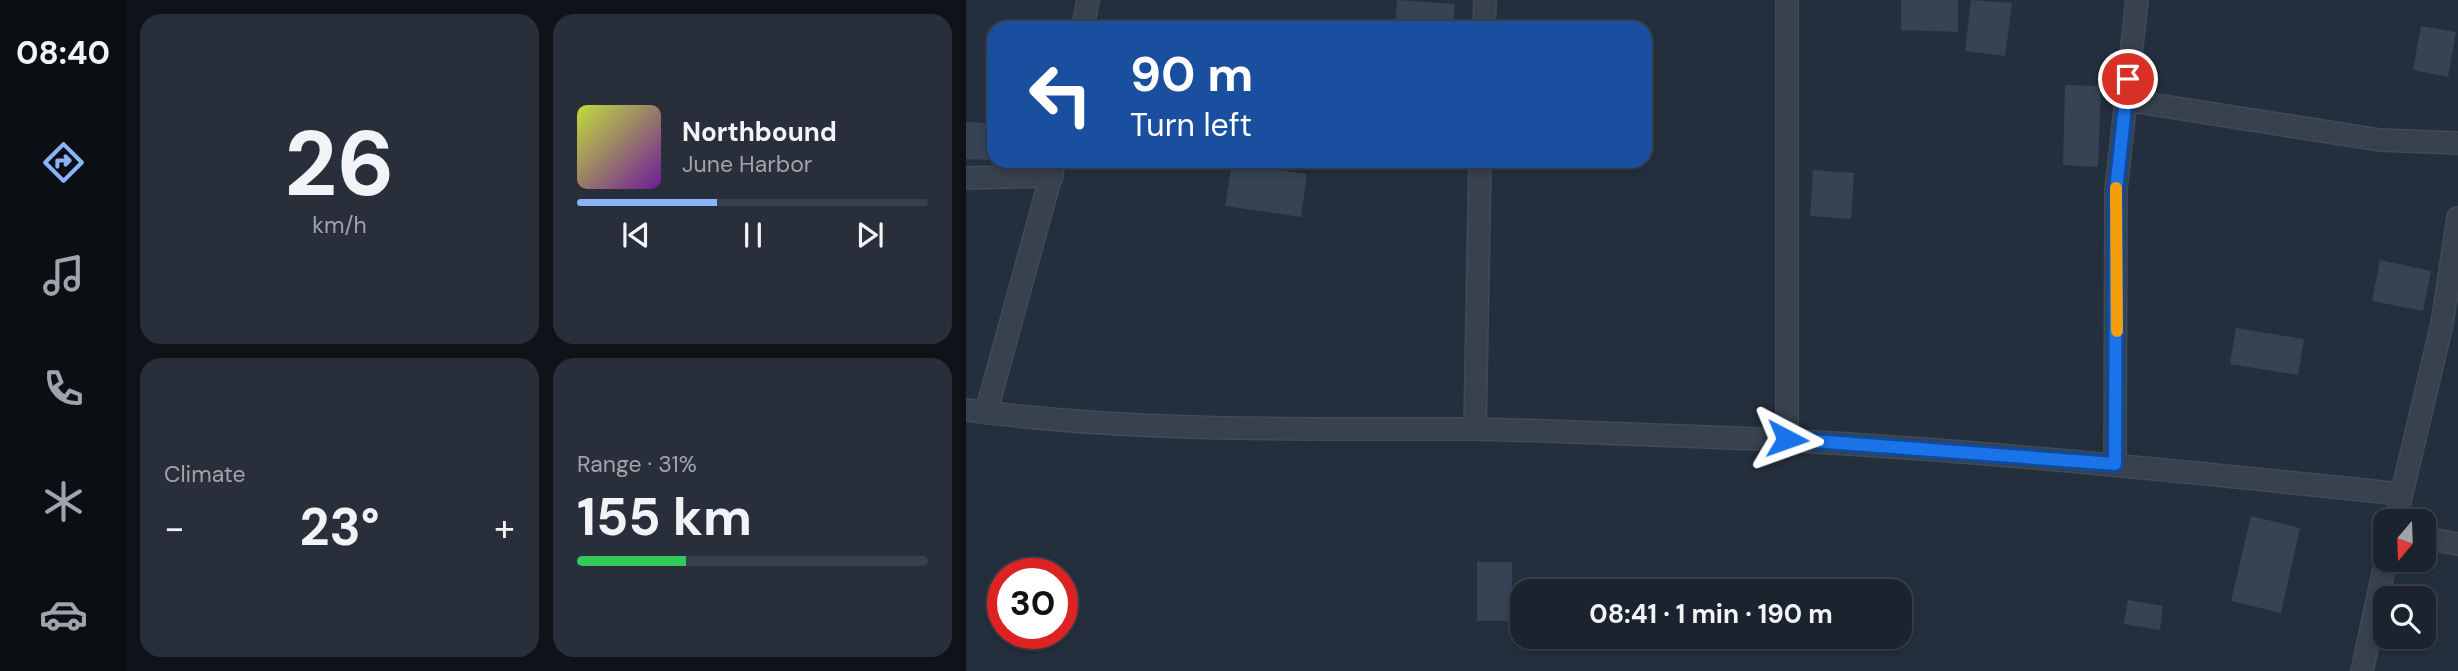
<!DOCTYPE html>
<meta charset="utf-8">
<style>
body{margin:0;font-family:"DM Sans",sans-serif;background:#282f3a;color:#f1f3f6;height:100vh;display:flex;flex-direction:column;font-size:26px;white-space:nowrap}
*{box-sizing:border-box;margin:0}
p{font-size:23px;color:#a0a4aa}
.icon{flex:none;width:38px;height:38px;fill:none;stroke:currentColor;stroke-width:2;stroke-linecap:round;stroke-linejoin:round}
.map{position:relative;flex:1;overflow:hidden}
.panel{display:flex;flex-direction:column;gap:14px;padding:14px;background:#0f1319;width:840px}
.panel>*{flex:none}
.banner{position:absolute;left:21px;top:21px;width:665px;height:147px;border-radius:21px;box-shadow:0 4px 10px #0003,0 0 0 2px #39404a;background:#1a4fa0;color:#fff;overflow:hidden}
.needle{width:46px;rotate:199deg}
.tools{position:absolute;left:1407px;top:509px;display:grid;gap:14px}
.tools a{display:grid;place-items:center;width:63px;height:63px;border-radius:14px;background:#1b232e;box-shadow:0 4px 10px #0003,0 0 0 2px #39404a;font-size:35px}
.speed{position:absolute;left:21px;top:558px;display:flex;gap:14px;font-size:35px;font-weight:700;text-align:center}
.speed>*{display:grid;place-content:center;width:91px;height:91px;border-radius:50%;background:#1b232e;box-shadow:0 4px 10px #0003,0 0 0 2px #39404a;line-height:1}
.speed .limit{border:10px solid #d22;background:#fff;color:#111}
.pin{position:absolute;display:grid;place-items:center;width:60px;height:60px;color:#fff;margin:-30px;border:4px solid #fff;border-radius:50%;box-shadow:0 2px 7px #0007}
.me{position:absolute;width:77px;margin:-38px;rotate:94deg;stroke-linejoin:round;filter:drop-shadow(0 0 5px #0008)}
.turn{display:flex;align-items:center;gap:24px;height:147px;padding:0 28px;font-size:32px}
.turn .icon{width:91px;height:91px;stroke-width:2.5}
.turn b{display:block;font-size:49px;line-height:60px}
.big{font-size:52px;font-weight:700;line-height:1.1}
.panel .card{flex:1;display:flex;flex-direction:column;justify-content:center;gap:10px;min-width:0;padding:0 24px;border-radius:21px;background:#282f3a}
.panel .dial{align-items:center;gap:0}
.dial b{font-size:91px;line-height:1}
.song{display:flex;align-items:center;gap:21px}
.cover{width:84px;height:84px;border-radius:10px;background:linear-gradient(135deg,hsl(70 70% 55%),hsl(280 70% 35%))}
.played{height:7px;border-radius:4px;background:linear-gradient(90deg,#8ab4f8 40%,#39404a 40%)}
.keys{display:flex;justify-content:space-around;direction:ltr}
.heat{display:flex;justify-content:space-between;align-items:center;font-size:38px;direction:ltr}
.charge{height:10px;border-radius:5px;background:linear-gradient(90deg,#34c759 31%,#39404a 0)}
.panel .tiles{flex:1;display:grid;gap:14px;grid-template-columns:repeat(2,1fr)}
.trip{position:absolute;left:544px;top:579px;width:402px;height:70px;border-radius:21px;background:#1b232e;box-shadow:0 4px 10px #0003,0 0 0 2px #39404a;font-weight:700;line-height:70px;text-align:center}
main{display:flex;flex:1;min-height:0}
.menu{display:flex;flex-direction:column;width:126px;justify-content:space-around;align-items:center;background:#0b0e12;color:#a0a4aa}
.menu .icon{width:49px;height:49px}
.menu .current{color:#8ab4f8}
.menu b{font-size:32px;color:#f1f3f6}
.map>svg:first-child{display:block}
</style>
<main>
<nav class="menu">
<b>08:40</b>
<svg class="icon current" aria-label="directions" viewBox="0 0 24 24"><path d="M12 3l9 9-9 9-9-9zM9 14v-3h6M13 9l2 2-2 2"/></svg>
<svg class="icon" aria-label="music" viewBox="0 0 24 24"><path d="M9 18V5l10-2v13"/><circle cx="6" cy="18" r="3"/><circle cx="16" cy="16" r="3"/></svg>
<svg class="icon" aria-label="phone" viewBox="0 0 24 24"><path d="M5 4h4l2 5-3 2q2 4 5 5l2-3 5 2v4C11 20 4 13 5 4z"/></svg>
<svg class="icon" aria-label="climate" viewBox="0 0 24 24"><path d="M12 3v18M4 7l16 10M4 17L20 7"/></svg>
<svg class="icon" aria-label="car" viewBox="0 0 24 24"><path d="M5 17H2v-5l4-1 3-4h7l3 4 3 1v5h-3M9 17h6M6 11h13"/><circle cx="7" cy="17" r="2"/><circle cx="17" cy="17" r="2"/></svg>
</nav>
<section class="panel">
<div class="tiles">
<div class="card dial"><b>26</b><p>km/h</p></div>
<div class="card">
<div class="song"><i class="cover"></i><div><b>Northbound</b><p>June Harbor</p></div></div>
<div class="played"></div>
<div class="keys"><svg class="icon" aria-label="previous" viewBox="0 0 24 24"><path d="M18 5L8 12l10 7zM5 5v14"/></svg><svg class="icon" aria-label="pause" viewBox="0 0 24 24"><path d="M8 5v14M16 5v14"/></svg><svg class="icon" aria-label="next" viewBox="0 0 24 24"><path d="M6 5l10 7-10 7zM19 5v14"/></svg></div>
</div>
<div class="card"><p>Climate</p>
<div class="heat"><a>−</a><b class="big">23°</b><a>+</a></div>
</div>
<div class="card"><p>Range · 31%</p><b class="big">155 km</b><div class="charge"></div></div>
</div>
</section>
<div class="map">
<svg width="1492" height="671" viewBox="0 0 1492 671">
<rect width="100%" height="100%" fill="#242f3e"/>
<g fill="#364354">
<path d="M431 0 489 4 487 28H429Z"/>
<path d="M935 0H992V32L935 30Z"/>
<path d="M1005 0 1046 3 1039 56 999 51Z"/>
<path d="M1455 26 1490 32 1482 77 1447 70Z"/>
<path d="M1099 85 1135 86 1132 167 1097 165Z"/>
<path d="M0 122 24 123 23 160 0 159Z"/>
<path d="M266 164 341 174 335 217 259 206Z"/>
<path d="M847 170 888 173 885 219 844 216Z"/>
<path d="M1414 260 1465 271 1457 311 1406 301Z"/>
<path d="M1270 328 1338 339 1332 375 1264 364Z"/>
<path d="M1285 516 1334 528 1315 613 1265 601Z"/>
<rect x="511" y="562" width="35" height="59"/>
<path d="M1162 600 1197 606 1194 630 1158 624Z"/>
</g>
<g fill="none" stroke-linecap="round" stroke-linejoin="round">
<g stroke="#414a57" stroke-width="24">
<g id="street">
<path d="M821 0V439"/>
<path d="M117 28 122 0"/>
<path d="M518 28 519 0"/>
<path d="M1159 100 1414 140 1492 143"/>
<path d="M0 178 86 176"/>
<path d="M0 410C168 432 336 429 505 429 565 430 626 433 686 435 936 442 1186 468 1435 494"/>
<path d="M20 413 89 161"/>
<path d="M509 429 514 161"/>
<path d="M1149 464 1150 190 1171 0"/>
<path d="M1429 522 1476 324 1492 218"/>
<path d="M1458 538 1492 544"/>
<path d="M1396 671 1420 560"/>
</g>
</g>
<use href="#street" stroke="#38414e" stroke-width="21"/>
</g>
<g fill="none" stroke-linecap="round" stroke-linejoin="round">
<g stroke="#114b97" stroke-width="18">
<path id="route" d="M821 439 1149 464 1150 190 1162 79"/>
</g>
<use href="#route" stroke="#1a73e8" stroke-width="12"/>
<path stroke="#f59e0b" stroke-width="12" d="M1150 188 1151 331"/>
</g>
</svg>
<div class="tools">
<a><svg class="needle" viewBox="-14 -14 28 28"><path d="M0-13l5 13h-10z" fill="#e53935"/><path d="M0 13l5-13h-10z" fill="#a0a4aa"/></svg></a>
<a><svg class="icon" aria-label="search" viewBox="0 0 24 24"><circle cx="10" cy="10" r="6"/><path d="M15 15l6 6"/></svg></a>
</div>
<div class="speed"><div class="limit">30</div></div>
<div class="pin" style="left:1162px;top:79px;background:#d93025"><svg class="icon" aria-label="arrive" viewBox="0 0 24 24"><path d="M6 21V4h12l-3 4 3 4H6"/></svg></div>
<svg class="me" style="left:821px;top:439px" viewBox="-20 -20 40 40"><path d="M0-17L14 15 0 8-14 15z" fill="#1a73e8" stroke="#fff" stroke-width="4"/></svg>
<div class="trip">08:41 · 1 min · 190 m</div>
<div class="banner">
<div class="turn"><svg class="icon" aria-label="left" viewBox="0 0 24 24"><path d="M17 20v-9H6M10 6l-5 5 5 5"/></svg><div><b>90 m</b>Turn left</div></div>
</div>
</div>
</main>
